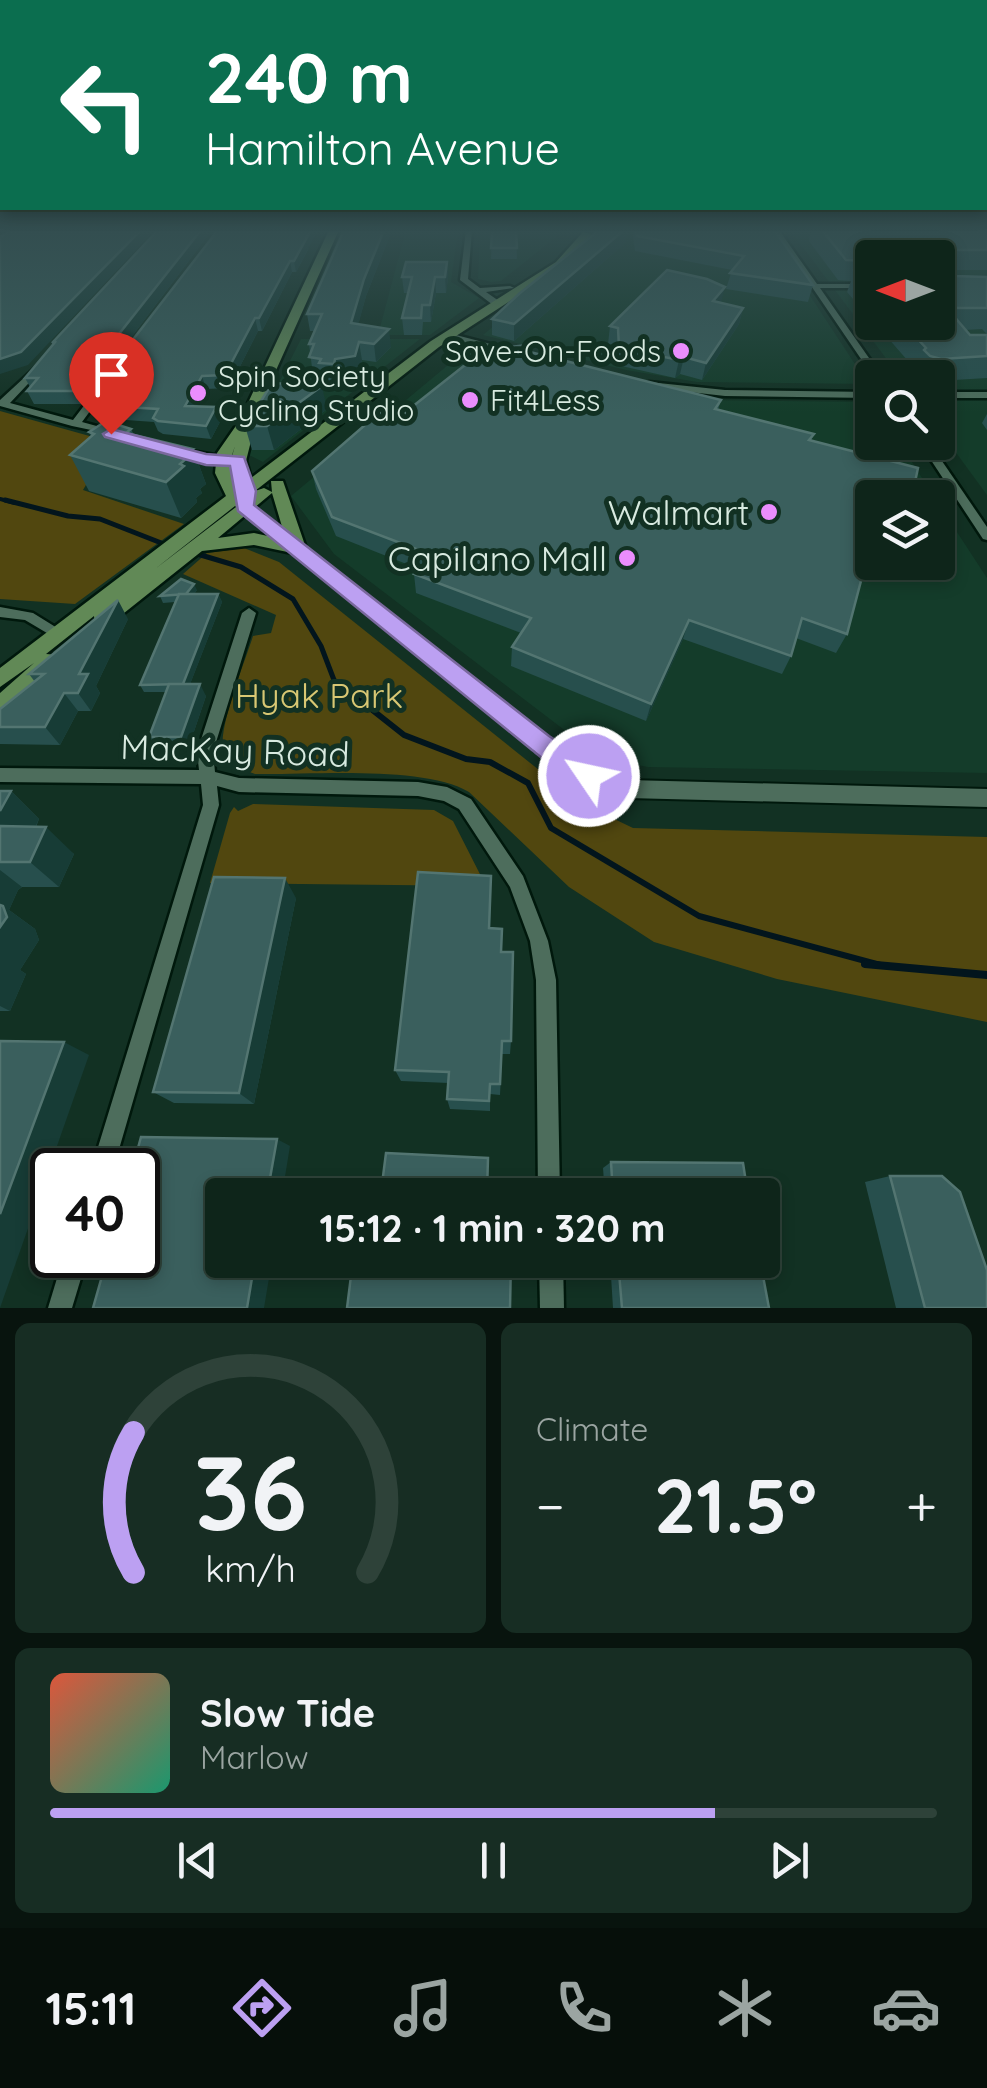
<!DOCTYPE html>
<meta charset="utf-8">
<style>
body{margin:0;font-family:Quicksand,sans-serif;background:#172d23;color:#f1f3f6;height:100vh;display:flex;flex-direction:column;font-size:38px;white-space:nowrap}
*{box-sizing:border-box;margin:0}
p{font-size:32px;color:#9ba5a2}
.icon{flex:none;width:55px;height:55px;fill:none;stroke:currentColor;stroke-width:2;stroke-linecap:round;stroke-linejoin:round}
.map{position:relative;height:1308px;overflow:hidden}
.side{display:flex;flex-direction:column;gap:15px;padding:15px;background:#08140e;flex:1}
.side>*{flex:none}
.top-card{position:absolute;left:0px;top:0px;width:988px;height:210px;box-shadow:0 5px 15px #0003,0 0 0 2px #2e4239;background:#0b6e4f;color:#fff;overflow:hidden}
.needle{width:65px;rotate:270deg}
.controls{position:absolute;left:855px;top:240px;display:grid;gap:20px}
.controls a{display:grid;place-items:center;width:100px;height:100px;border-radius:10px;background:#0e251a;box-shadow:0 5px 15px #0003,0 0 0 2px #2e4239;font-size:50px}
.speed{position:absolute;left:30px;top:1148px;display:flex;gap:20px;font-size:50px;font-weight:700;text-align:center}
.speed>*{display:grid;place-content:center;width:130px;height:130px;border-radius:50%;background:#0e251a;box-shadow:0 5px 15px #0003,0 0 0 2px #2e4239;line-height:1}
.speed .limit{border:5px solid #111;border-radius:15px;background:#fff;color:#111}
.pin{position:absolute;display:grid;place-items:center;width:85px;height:85px;color:#fff;margin:-102px -42px;border-radius:50% 50% 50% 0;rotate:-45deg;box-shadow:0 0 10px #0007}
.pin .icon{rotate:45deg}
.me{position:absolute;width:110px;margin:-55px;rotate:304deg;stroke-linejoin:round;filter:drop-shadow(0 0 8px #0008)}
.turn{display:flex;align-items:center;gap:35px;height:210px;padding:0 40px;font-size:45px}
.turn .icon{width:130px;height:130px;stroke-width:2.5}
.turn b{display:block;font-size:70px;line-height:85px}
.big{font-size:75px;font-weight:800;line-height:1.1}
.side .card{flex:1;display:flex;flex-direction:column;justify-content:center;gap:15px;min-width:0;padding:0 35px;border-radius:15px;background:#172d23}
.side .dial{align-items:center;gap:0}
.dial svg{height:260px;overflow:visible;fill:none;stroke:#2e4239;stroke-width:7;stroke-linecap:round;text-anchor:middle}
.dial text{fill:#f1f3f6;stroke:none}
.song{display:flex;align-items:center;gap:30px}
.cover{width:120px;height:120px;border-radius:15px;background:linear-gradient(135deg,hsl(10 70% 55%),hsl(160 70% 35%))}
.played{height:10px;border-radius:5px;background:linear-gradient(90deg,#bca0f2 75%,#2e4239 75%)}
.keys{display:flex;justify-content:space-around;direction:ltr}
.heat{display:flex;justify-content:space-between;align-items:center;font-size:55px;direction:ltr}
.side .tiles{flex:1;display:grid;gap:15px;grid-template-columns:1fr 1fr}
.card:last-child{grid-column:span 2}
.trip{position:absolute;left:205px;top:1178px;width:575px;height:100px;border-radius:10px;background:#0e251a;box-shadow:0 5px 15px #0003,0 0 0 2px #2e4239;font-weight:800;line-height:100px;text-align:center}
.tab-bar{display:flex;height:160px;justify-content:space-around;align-items:center;background:#060f0a;color:#9ba5a2}
.tab-bar .icon{width:70px;height:70px}
.tab-bar .selected{color:#bca0f2}
.tab-bar b{font-size:45px;color:#f1f3f6}
.map>svg:first-child{display:block}
</style>
<div class="map">
<svg width="987" height="1308" viewBox="0 0 987 1308">
<rect width="100%" height="100%" fill="#123123"/>
<g fill="#143c2a" fill-rule="evenodd">
<path d="M406 230H458L451 282 479 298 430 335H378Z"/>
<path d="M480 230H565L501 281 491 282 478 279Z"/>
<path d="M607 230H767L868 384 697 382 626 370 483 335Z"/>
<path d="M790 230H987V495L938 428V378L900 377ZM872 258H938V322H872Z"/>
<path d="M301 339H420L263 462 249 455 257 426Z"/>
<path d="M466 350 590 381 704 400 872 402V442L900 443 934 497 872 498V562H938V503L987 578V773L648 767 601 758 334 554 291 496Z"/>
</g>
<g fill="#51470f">
<path d="M0 411 111 442 83 490 184 524 75 604 0 599Z"/>
<path d="M244 548 279 562 579 802 633 828 987 837V1022L777 979 654 942 569 887 469 792C424 765 310 775 255 774 242 769 229 765 224 751 216 732 246 659 253 636L271 633 276 615 183 574 207 553Z"/>
<path d="M253 804 434 810 453 821 486 886 210 883 230 813 234 807 238 811Z"/>
</g>
<g fill="none" stroke-linecap="round" stroke-linejoin="round">
<path stroke="#02151d" stroke-width="4" d="M0 499 15 503"/>
<g stroke="#02151d" stroke-width="5">
<path d="M5 500 68 516 100 519 169 546"/>
<path d="M194 553 241 567 293 599 321 646 334 680 364 704"/>
</g>
<path stroke="#02151d" stroke-width="6" d="M361 701 404 735 466 759 490 762 528 783 551 828 699 916 884 966"/>
<path stroke="#02151d" stroke-width="8" d="M865 964 987 975"/>
<g stroke="#00180c" stroke-width="5">
<g id="minor">
<path d="M466 230H472L468 279 480 288 510 286 514 288 486 292 499 301V305H493L460 280Z"/>
<path d="M773 230H779L817 284H872V288H820L883 378H874Z"/>
<path d="M452 334 514 350 515 352 511 355 449 339V335Z"/>
<path d="M39 364 42 365V369L10 403 73 420 102 382H108L110 384 82 422 115 431V435L72 426 0 406V400Z"/>
<path d="M649 382 725 390 872 392V398L725 396 646 387 644 385Z"/>
<rect x="938" y="392" width="49" height="6"/>
<path d="M919 442H929L987 527V540L983 539Z"/>
<path d="M180 449 232 458 237 461 232 464 176 454 175 452Z"/>
<path d="M0 607 33 613 62 631 64 634 57 639 25 620 0 617Z"/>
<path d="M249 608 256 613 213 752 215 772 239 778 418 782 447 787 471 799 523 876 548 941 556 980 560 1195H538L536 980 530 941 510 887 459 809 444 801 418 796 239 792 217 786 219 805 113 1170H91L203 805 201 784 0 782V768L199 770 197 752 242 613Z"/>
<path d="M64 1255H88L72 1308H48Z"/>
<path d="M539 1260H563L564 1308H540Z"/>
</g>
</g>
<g stroke="#00180c" stroke-width="4">
<path id="tertiary" d="M245 503 547 737 595 769 628 780 987 789V807L628 798 582 782 533 749 240 510V504Z"/>
</g>
<g stroke="#00180c" stroke-width="5">
<path id="secondary" d="M329 230H339L251 426 254 429 246 461 251 478 431 341 556 262 583 232 591 234 583 247 564 266 439 347 255 491 264 488 272 492 271 481H283L306 548 303 552 297 554 254 545 202 551 109 625H95L94 616 46 654 59 655 62 660 59 665 8 711 0 714V693L34 663 0 687V668L226 496 215 473 217 453 240 420ZM235 446 230 461 237 488 230 463ZM272 493 286 540 254 533 218 538ZM235 506 236 507 155 569Z"/>
</g>
<use href="#minor" fill="#4d6d5c" fill-rule="evenodd"/>
<use href="#tertiary" fill="#4d6d5c" fill-rule="evenodd"/>
<use href="#secondary" fill="#618956" fill-rule="evenodd"/>
</g>
<g fill="#274f4d">
<path d="M158 230H212L81 404H34L27 391 30 387 25 378Z"/>
<path d="M344 230H392L366 296 358 324 391 347 376 362 362 360 358 374 338 377 337 382H323L322 377 313 375 309 344 314 331H310L307 314Z"/>
<path d="M492 230H516L517 259H491Z"/>
<path d="M632 230 775 231 813 285 808 302 726 289 732 270 635 251Z"/>
<path d="M811 230H987V270H946L953 276 987 277V334L982 329 965 330 970 335H987V378L938 381V378H918L913 373 915 369 874 322H938V258H872V321L847 292 851 281 838 280 809 241Z"/>
<path d="M626 242 514 341 492 335V319Z"/>
<path d="M309 248 296 272H292L262 331H258L229 388 206 389 197 406 216 407 221 420 211 439 163 434 158 431 154 422 112 419 109 411H100L94 398 95 395 93 391Z"/>
<path d="M447 262 448 278 446 293H436L431 322H423L422 335H404L402 318 408 293H404L402 277Z"/>
<path d="M721 303 743 308 739 324 702 380 680 374 675 378 617 365 616 345 608 344 610 326Z"/>
<path d="M526 352 721 400 718 410 814 434 811 441 915 482 907 498H872L847 634 836 653 796 638 791 656 782 674 683 639 646 721 511 666 512 647 521 633 416 593 414 574 419 569 336 536 316 489 312 471 398 418Z"/>
<path d="M258 406 327 409 274 450H252L245 426Z"/>
<path d="M987 414V430L982 423Z"/>
<path d="M131 429 134 435 193 449 206 484 200 489 202 493 196 498 197 502 181 518 89 491 70 455 91 436 89 432Z"/>
<path d="M197 590 194 594H218L222 602 190 684 206 696 188 749H156L149 737 166 692H144L140 685 175 602 163 603 160 596Z"/>
<path d="M128 619 96 686 100 693 91 711H78L60 745 0 744V709L35 682 29 674Z"/>
<path d="M0 791H11L39 819 36 827 74 854 59 887H22L18 890 9 910 35 929 39 940 20 970 26 974 10 1011H0Z"/>
<path d="M491 895 490 928 501 952 511 1041 510 1054H502L500 1095 490 1094V1111L450 1109 447 1099 449 1083 401 1081 395 1070Z"/>
<path d="M296 898 254 1104 174 1103 153 1092Z"/>
<path d="M611 1162 748 1195H605L603 1168Z"/>
<path d="M890 1176 987 1308H896L865 1182Z"/>
<path d="M610 1260H760L769 1308H613Z"/>
</g>
<g fill="#173c36">
<path d="M141 230H155L28 365 0 374V359Z"/>
<path d="M201 230H212L81 404 74 391Z"/>
<path d="M311 230H318L296 272 294 261Z"/>
<path d="M384 230H392L366 296 354 341 351 323 364 279Z"/>
<path d="M624 230H627L626 242 514 341V324Z"/>
<path d="M290 261 292 272 262 331 259 318Z"/>
<path d="M447 262 448 278 446 293 445 277Z"/>
<path d="M435 277 436 293 431 322 430 305Z"/>
<path d="M725 287 721 303 713 301Z"/>
<path d="M743 308 739 324 702 380 706 363Z"/>
<path d="M255 318 258 331 229 388 225 375Z"/>
<path d="M389 329 391 347 376 362 374 344Z"/>
<path d="M359 342 362 360 358 374 338 377 337 382 334 364 335 359Z"/>
<path d="M684 357 680 374 675 378 679 360Z"/>
<path d="M202 376 206 389 189 419 185 406Z"/>
<path d="M322 386 327 409 274 450 267 426Z"/>
<path d="M216 407 221 420 211 439 206 426Z"/>
<path d="M193 449 206 484 200 489 202 493 196 498 197 502 181 518 166 482 180 464 184 456Z"/>
<path d="M194 584 197 590 188 602 185 596Z"/>
<path d="M218 594 222 602 187 692 183 685Z"/>
<path d="M118 600 128 619 96 686 100 693 91 711 78 693 79 674Z"/>
<path d="M689 620 683 639 646 721 651 704Z"/>
<path d="M200 684 206 696 188 749 181 737Z"/>
<path d="M64 693 78 711 60 745 45 727Z"/>
<path d="M11 791 39 819 23 853 0 833V811Z"/>
<path d="M46 827 74 854 59 887 30 862Z"/>
<path d="M0 870 22 887 18 890 9 910 35 929 39 940 20 970 26 974 10 1011 0 1006Z"/>
<path d="M285 878 296 898 254 1104 239 1093Z"/>
<path d="M64 1042 89 1055 0 1308V1214Z"/>
<path d="M277 1139 290 1146 282 1195H267Z"/>
<path d="M255 1260H272L264 1308H247Z"/>
</g>
<g fill="#3a5f5d" stroke="#537571" stroke-width="2.5">
<path d="M13 230H141L21 352 0 359V237Z"/>
<path d="M158 230H201L74 391H27L38 378H25L56 341 52 343Z"/>
<path d="M218 230H311L294 261H290L259 318H255L225 375 202 376 185 406 216 407 206 426 158 421 153 418 158 409 106 406 112 398H94L99 391H93Z"/>
<path d="M344 230H384L364 279 351 323 389 329 374 344 359 342 355 356 335 359 334 364 319 363 321 359 309 357 314 344H309L322 314H307Z"/>
<path d="M492 230H516L517 248H491Z"/>
<path d="M599 230H624L514 324 492 319 520 293Z"/>
<path d="M636 230 775 231 813 285 730 273 744 256 637 236Z"/>
<path d="M822 230H987V250H924L932 258H872V261L846 260Z"/>
<path d="M406 262H447L445 277H435L430 305H422L421 318H402L412 277H402Z"/>
<path d="M938 262 953 276 987 277V308H947L970 335H987V356L941 359 930 356 924 350 926 348 902 322H938Z"/>
<path d="M667 270 707 279 725 287 713 301 743 308 706 363 684 357 679 360 619 348 618 328 610 326Z"/>
<path d="M855 271H872V290Z"/>
<path d="M527 345 526 351 721 400 715 409 814 434 809 440 918 468 915 482 902 480 897 498H872V539L847 634 802 618 791 656 689 620 651 704 512 647 531 618 414 574 432 555 332 517 312 471 380 412 398 418 484 350Z"/>
<path d="M272 383 322 386 267 426H245L252 406H258Z"/>
<path d="M106 421 131 429 126 433 193 449 184 456 188 457 180 464 184 466 166 482 70 455 94 434 89 432Z"/>
<path d="M181 579 194 584 186 594 160 596Z"/>
<path d="M179 594H218L183 684 140 685Z"/>
<path d="M118 600 79 674H88L78 693H64L45 727H0V709L44 674H29Z"/>
<path d="M169 684H200L181 737H149Z"/>
<path d="M0 791H11L0 811Z"/>
<path d="M0 826 46 827 30 862H0Z"/>
<path d="M418 872 491 876 489 928 502 929 501 952H513L511 1041H502L500 1084H490L489 1101 447 1099 449 1072 395 1070Z"/>
<path d="M214 877 285 878 239 1093 153 1092Z"/>
<path d="M0 905 3 906 7 917 0 927Z"/>
<path d="M0 1041 64 1042 0 1214Z"/>
<path d="M141 1137 277 1139 267 1195H222V1260H255L247 1308H93L108 1255H138V1170H132Z"/>
<path d="M386 1153 488 1158 487 1193 512 1195H361L362 1190 381 1192Z"/>
<path d="M611 1162 743 1163 748 1195H613Z"/>
<path d="M890 1176H942L960 1192 987 1270V1308H925Z"/>
<path d="M353 1260H511L510 1308H347Z"/>
<path d="M618 1260H760L769 1308H622Z"/>
</g>
<linearGradient id="sky" x2="0" y2="1"><stop stop-color="#0a1b13"/><stop offset="0.56" stop-color="#334e50"/><stop offset="1" stop-color="#334e50" stop-opacity="0"/></linearGradient>
<rect width="987" height="413" fill="url(#sky)"/>
<path fill="#bca0f2" stroke="#7a689d" stroke-width="2.5" d="M111 429 206 454 244 457 256 491 254 505 549 736 599 768 602 776 599 784C577 792 549 763 532 750L238 511 230 466 206 465 105 437 103 434Z"/>
<g fill="#ea8dfd" stroke="#123123" stroke-width="4">
<circle cx="681" cy="351" r="10"/>
<circle cx="198" cy="393" r="10"/>
<circle cx="470" cy="400" r="10"/>
<circle cx="769" cy="512" r="10"/>
<circle cx="627" cy="558" r="10"/>
</g>
<g text-anchor="middle" dominant-baseline="central" stroke-width="10" stroke-linejoin="round" paint-order="stroke">
<g font-size="30" fill="#d8eae0" stroke="#123123" text-anchor="start">
<text x="661" y="351" text-anchor="end">Save-On-Foods</text>
<text x="218" y="376">Spin Society<tspan x="218" dy="34">Cycling Studio</tspan></text>
<text x="490" y="400">Fit4Less</text>
</g>
<g font-size="35" fill="#d8eae0" stroke="#123123" text-anchor="end">
<text x="749" y="512">Walmart</text>
<text x="607" y="558">Capilano Mall</text>
</g>
<g font-size="35" fill="#d8c773" stroke="#123123">
<text x="319" y="695">Hyak Park</text>
</g>
<g font-size="35" fill="#d8eae0" stroke="#123123">
<text transform="translate(235 750) rotate(2)">MacKay Road</text>
</g>
</g>
</svg>
<div class="controls">
<a><svg class="needle" viewBox="-14 -14 28 28"><path d="M0-13l5 13h-10z" fill="#e53935"/><path d="M0 13l5-13h-10z" fill="#9ba5a2"/></svg></a>
<a><svg class="icon" aria-label="search" viewBox="0 0 24 24"><circle cx="10" cy="10" r="6"/><path d="M15 15l6 6"/></svg></a>
<a><svg class="icon" aria-label="layers" viewBox="0 0 24 24"><path d="M12 4l9 5-9 5-9-5zM3 14l9 5 9-5"/></svg></a>
</div>
<div class="speed"><div class="limit">40</div></div>
<div class="pin" style="left:111px;top:434px;background:#d93025"><svg class="icon" aria-label="arrive" viewBox="0 0 24 24"><path d="M6 21V4h12l-3 4 3 4H6"/></svg></div>
<svg class="me" style="left:589px;top:776px" viewBox="-20 -20 40 40"><circle r="17" fill="#bca0f2" stroke="#fff" stroke-width="3"/><path d="M0-11L8 9 0 5-8 9z" fill="#fff"/></svg>
<div class="trip">15:12 · 1 min · 320 m</div>
<div class="top-card">
<div class="turn"><svg class="icon" aria-label="left" viewBox="0 0 24 24"><path d="M17 20v-9H6M10 6l-5 5 5 5"/></svg><div><b>240 m</b>Hamilton Avenue</div></div>
</div>
</div>
<section class="side">
<div class="tiles">
<div class="card dial"><svg viewBox="0 0 100 80">
<path d="M14 69A42 42 0 1 1 86 69"/>
<path d="M14 69A42 42 0 0 1 14 26" stroke="#bca0f2"/>
<text x="50" y="56" font-size="32" font-weight="700">36</text>
<text x="50" y="72" font-size="11">km/h</text>
</svg></div>
<div class="card"><p>Climate</p>
<div class="heat"><a>−</a><b class="big">21.5°</b><a>+</a></div>
</div>
<div class="card">
<div class="song"><i class="cover"></i><div><b>Slow Tide</b><p>Marlow</p></div></div>
<div class="played"></div>
<div class="keys"><svg class="icon" aria-label="previous" viewBox="0 0 24 24"><path d="M18 5L8 12l10 7zM5 5v14"/></svg><svg class="icon" aria-label="pause" viewBox="0 0 24 24"><path d="M8 5v14M16 5v14"/></svg><svg class="icon" aria-label="next" viewBox="0 0 24 24"><path d="M6 5l10 7-10 7zM19 5v14"/></svg></div>
</div>
</div>
</section>
<nav class="tab-bar">
<b>15:11</b>
<svg class="icon selected" aria-label="directions" viewBox="0 0 24 24"><path d="M12 3l9 9-9 9-9-9zM9 14v-3h6M13 9l2 2-2 2"/></svg>
<svg class="icon" aria-label="music" viewBox="0 0 24 24"><path d="M9 18V5l10-2v13"/><circle cx="6" cy="18" r="3"/><circle cx="16" cy="16" r="3"/></svg>
<svg class="icon" aria-label="phone" viewBox="0 0 24 24"><path d="M5 4h4l2 5-3 2q2 4 5 5l2-3 5 2v4C11 20 4 13 5 4z"/></svg>
<svg class="icon" aria-label="climate" viewBox="0 0 24 24"><path d="M12 3v18M4 7l16 10M4 17L20 7"/></svg>
<svg class="icon" aria-label="car" viewBox="0 0 24 24"><path d="M5 17H2v-5l4-1 3-4h7l3 4 3 1v5h-3M9 17h6M6 11h13"/><circle cx="7" cy="17" r="2"/><circle cx="17" cy="17" r="2"/></svg>
</nav>
